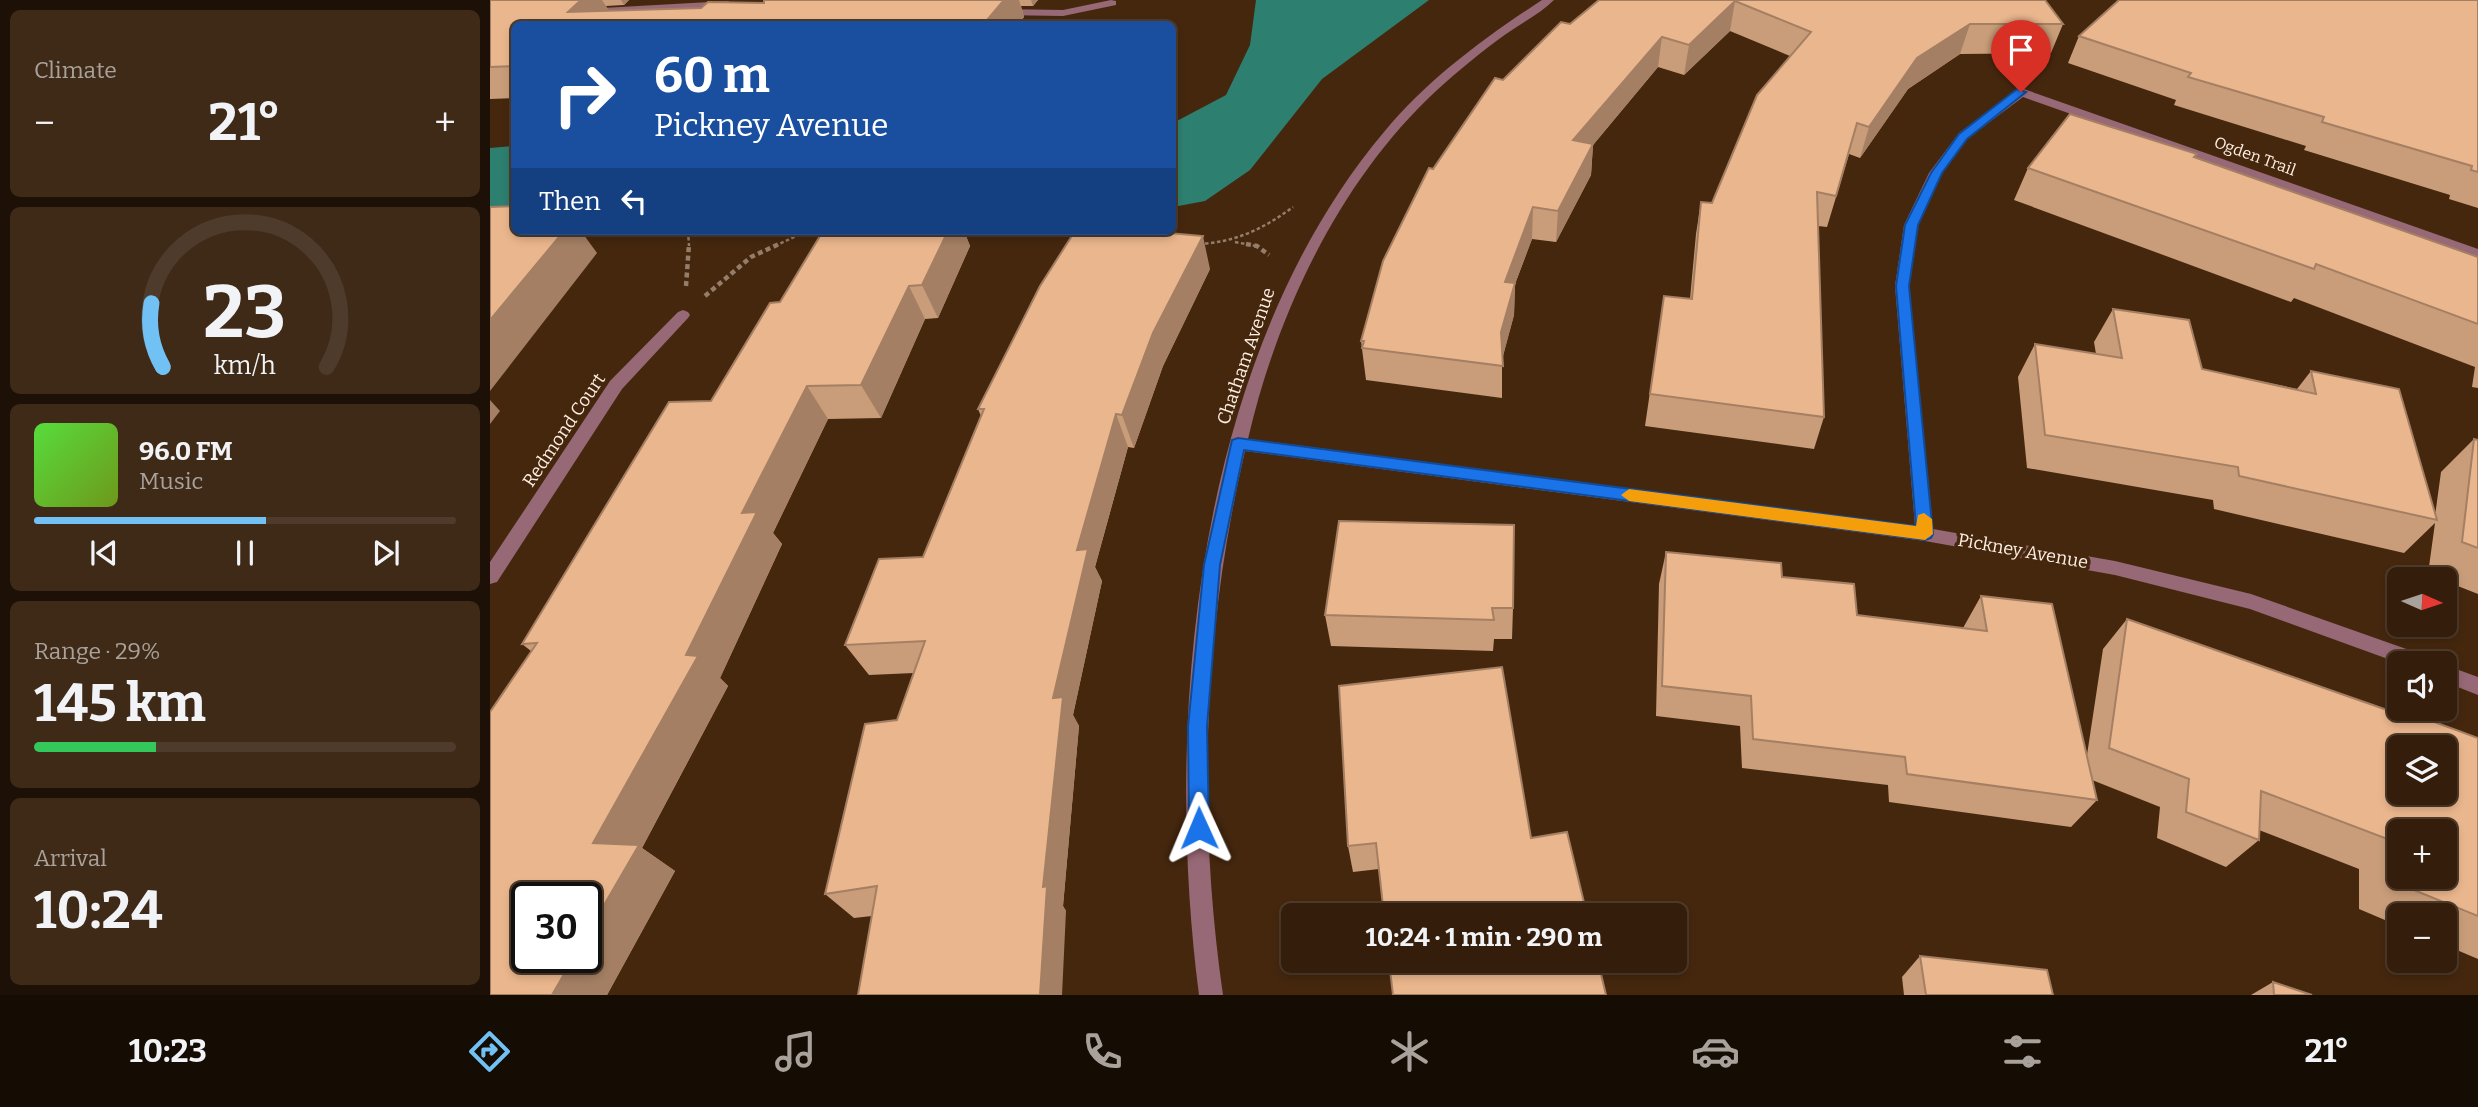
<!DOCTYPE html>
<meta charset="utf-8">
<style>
body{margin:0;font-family:Bitter,serif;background:#3f2a18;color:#f1f3f6;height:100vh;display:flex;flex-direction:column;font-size:26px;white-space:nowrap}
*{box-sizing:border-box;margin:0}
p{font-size:23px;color:#a9a29c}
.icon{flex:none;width:38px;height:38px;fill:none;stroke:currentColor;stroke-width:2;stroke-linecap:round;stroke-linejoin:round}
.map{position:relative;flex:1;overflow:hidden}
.panel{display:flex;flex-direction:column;gap:10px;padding:10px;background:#1d1006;width:490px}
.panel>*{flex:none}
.banner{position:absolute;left:21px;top:21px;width:665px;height:214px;border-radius:10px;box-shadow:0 4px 10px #0003,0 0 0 2px #4e3b2b;background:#1a4fa0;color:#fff;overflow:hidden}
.needle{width:46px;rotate:93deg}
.fabs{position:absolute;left:1897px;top:567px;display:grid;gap:14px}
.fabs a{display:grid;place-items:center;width:70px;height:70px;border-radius:10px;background:#341d0a;box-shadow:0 4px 10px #0003,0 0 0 2px #4e3b2b;font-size:35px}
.speed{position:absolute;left:21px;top:882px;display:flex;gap:14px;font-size:35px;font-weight:700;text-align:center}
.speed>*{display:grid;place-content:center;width:91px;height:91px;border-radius:50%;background:#341d0a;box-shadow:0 4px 10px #0003,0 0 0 2px #4e3b2b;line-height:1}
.speed .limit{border:4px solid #111;border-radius:10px;background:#fff;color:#111}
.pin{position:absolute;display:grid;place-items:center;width:60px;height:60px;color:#fff;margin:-72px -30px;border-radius:50% 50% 50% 0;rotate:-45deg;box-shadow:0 0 7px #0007}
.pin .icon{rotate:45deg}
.me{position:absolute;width:77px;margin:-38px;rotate:359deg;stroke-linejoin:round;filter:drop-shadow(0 0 5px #0008)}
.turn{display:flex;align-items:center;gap:24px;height:147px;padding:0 28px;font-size:32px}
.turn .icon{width:91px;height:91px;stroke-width:2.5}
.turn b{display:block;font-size:49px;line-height:60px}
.then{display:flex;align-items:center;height:66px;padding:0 28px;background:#0003;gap:14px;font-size:26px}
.big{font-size:52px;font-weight:700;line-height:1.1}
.panel .tile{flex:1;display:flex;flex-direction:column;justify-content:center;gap:10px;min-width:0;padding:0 24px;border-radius:10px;background:#3f2a18}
.panel .dial{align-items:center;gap:0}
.dial svg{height:182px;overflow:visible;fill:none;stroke:#4e3b2b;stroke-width:7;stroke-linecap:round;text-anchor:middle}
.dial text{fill:#f1f3f6;stroke:none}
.song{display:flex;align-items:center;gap:21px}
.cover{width:84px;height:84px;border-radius:10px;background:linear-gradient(135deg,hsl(110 70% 55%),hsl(80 70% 35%))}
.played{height:7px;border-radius:4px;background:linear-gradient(90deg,#72c1f5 55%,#4e3b2b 55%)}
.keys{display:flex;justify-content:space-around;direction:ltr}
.heat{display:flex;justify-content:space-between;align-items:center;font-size:38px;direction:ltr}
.charge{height:10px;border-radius:5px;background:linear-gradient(90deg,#34c759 29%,#4e3b2b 0)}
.trip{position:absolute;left:791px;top:903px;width:406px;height:70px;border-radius:10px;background:#341d0a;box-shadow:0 4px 10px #0003,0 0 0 2px #4e3b2b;font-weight:700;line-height:70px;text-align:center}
.menu{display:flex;height:112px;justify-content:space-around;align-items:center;background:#150c04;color:#a9a29c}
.menu .icon{width:49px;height:49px}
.menu .on{color:#72c1f5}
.menu b{font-size:32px;color:#f1f3f6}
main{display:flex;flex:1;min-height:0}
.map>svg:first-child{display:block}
</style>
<main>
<section class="panel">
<div class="tile"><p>Climate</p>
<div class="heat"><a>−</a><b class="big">21°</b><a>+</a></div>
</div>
<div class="tile dial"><svg viewBox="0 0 100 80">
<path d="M14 69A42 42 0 1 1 86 69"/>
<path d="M14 69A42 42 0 0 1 9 41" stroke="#72c1f5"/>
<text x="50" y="56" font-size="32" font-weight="700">23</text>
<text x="50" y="72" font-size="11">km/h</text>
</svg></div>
<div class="tile">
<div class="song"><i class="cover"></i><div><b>96.0 FM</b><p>Music</p></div></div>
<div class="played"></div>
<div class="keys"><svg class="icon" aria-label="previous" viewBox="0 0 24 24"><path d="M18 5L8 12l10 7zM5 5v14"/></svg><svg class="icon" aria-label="pause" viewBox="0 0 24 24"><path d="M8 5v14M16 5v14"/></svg><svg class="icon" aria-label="next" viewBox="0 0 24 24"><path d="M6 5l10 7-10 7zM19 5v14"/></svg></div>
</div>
<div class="tile"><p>Range · 29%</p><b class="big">145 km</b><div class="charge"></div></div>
<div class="tile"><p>Arrival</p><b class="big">10:24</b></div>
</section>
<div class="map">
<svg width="1988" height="995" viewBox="0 0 1988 995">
<rect width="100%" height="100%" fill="#45270e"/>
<g fill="#2d7f70">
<path d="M766 0H939L832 79 760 170 715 201 683 207V123L736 95 760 45Z"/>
<path d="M24 146V212L0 215V148Z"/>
</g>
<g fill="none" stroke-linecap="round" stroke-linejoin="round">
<g stroke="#947d69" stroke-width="2.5" stroke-dasharray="3.5 2.5" stroke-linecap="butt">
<path d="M198 231 199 246"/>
<path d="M745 242 766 246"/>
<path d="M709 244C746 242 773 229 803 207"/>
<path d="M285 246 317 231"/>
</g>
<g stroke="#947d69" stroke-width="4.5" stroke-dasharray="5 3.5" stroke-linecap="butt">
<path d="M756 244 767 246 779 255"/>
<path d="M196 286 199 244"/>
<path d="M215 296 261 257 289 244"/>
</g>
<g fill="#976876" fill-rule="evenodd">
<path d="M621 0 626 1V5L573 16 510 15 505 12 510 9 573 10Z"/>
<path d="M1052 0H1064C1051 13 1032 23 1016 34 992 51 968 71 946 91 850 180 787 313 758 439L1425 526 1405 286 1414 225 1439 173 1469 133 1531 88 1988 249V258L1533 97 1477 139 1452 173 1428 225 1419 286 1443 529 1625 561 1761 594 1939 657 1942 663H1909L1760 609 1625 575 1435 541 755 451C713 629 707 814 733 995H709C673 716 706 355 894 132 938 79 994 38 1052 0Z"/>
<path d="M238 1 243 4 242 6 94 15 89 12 94 9Z"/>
<path d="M193 310 198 312 200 315 198 318 132 389 7 582 0 584V562L120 381 188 312Z"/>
<path d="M1955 665 1988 677V695L1955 682Z"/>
</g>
</g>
<g fill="#c99d79">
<path d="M0 0H139L134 5 116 6 119 11 211 8 274 3V0H548L543 6H531L534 17 531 21 24 24V98L0 99Z"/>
<path d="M1109 0H1555L1573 24 1561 53 1470 54 1418 89 1370 158 1359 154 1337 227 1328 226 1334 417 1324 449 1155 426 1174 296 1200 299 1206 234 1211 202 1222 203 1300 56 1240 31 1194 75 1168 67 1103 145 1101 175 1066 242 1042 239 1025 284 1024 315 1012 359V398L876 380 871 341 943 169 1013 80Z"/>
<path d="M1988 0V208L1959 199 1960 195 1814 150 1816 146 1684 105 1686 100 1578 63 1589 36Z"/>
<path d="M1705 157 1988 257V388L1982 387 1985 367 1804 298 1801 302 1524 200 1538 168Z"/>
<path d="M333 231H474L480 246 448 318 435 319 391 418 338 419 283 533 292 544 230 678 238 686 152 848 185 871 117 995 41 651 32 644 221 401 290 302Z"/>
<path d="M720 269 673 366 644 448 638 447 605 567 612 581 583 715 589 726 573 906 576 911 382 916 364 918 335 894 407 720 424 673 379 675 355 645 433 557 491 416 488 409Z"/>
<path d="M1623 309 1712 369 1807 389 1821 371 1945 516 1951 472 1984 439 1988 440V594L1955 581V579H1951L1938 574 1945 523 1914 553 1724 509 1723 500 1537 468 1528 377 1545 344 1606 354 1604 342Z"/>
<path d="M849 521 1023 608 1022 639H1004L1003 651 841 646 835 615Z"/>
<path d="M1176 552 1367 615 1473 628 1491 596 1597 755 1613 649 1637 619 1915 717 1920 713 1988 738V959L1955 945V915H1909V926L1869 909V869L1769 830V840L1736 867 1667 838 1670 807 1602 780 1607 800 1581 827 1399 802 1398 785 1252 768 1250 726 1166 716 1169 584Z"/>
<path d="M849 686 1041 838 889 869 863 872 858 846Z"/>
<path d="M1430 956 1563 995H1414L1412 977Z"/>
<path d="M1783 982 1822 995H1761Z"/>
</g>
<g fill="#a47f63">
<path d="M91 0H112L123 17 78 12Z"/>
<path d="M131 0H139L134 5Z"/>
<path d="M514 0H529L534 17 528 24 497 20Z"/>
<path d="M541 0H548L543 6Z"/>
<path d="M1245 1 1240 31 1194 75 1199 45Z"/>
<path d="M1480 24 1470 54 1418 89 1370 158 1379 127 1427 58Z"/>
<path d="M1172 37 1168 67 1103 145 1101 175 1066 242 1068 211 1083 140Z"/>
<path d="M1043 207 1042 239 1025 284 1024 315 1011 364V332L1015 282Z"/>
<path d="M57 231H91L107 253 0 391V320Z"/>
<path d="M458 231H474L480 246 448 318 432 285Z"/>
<path d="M713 236 720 269 673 366 644 448 632 415 663 333Z"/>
<path d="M419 286 435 319 391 418 371 385Z"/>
<path d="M317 386 338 419 283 533 292 544 230 678 238 686 152 848 185 871 117 995H62L84 957H96V936L103 843 196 655 252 513Z"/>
<path d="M0 400 10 411 0 424Z"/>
<path d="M626 414 638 447 605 567 612 581 583 715 589 726 573 906 576 911 572 995H550L553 887 563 698 587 550Z"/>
</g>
<g fill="#eab68d" stroke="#a47f63" stroke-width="2" fill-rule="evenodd">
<path d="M0 0H91L78 12 211 8 218 2 274 3V0H514L497 20 587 23V24H24V66L0 67Z"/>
<path d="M1109 0H1555L1573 24H1480L1427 58 1379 127 1367 123 1346 196 1327 192 1334 417 1160 394 1174 296 1202 299 1211 202 1222 203 1267 95 1321 32 1245 1 1199 45 1172 37 1083 140 1103 144 1068 211 1043 207 1015 282 1025 283 1011 332 1013 366 872 348 874 341H871L893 261 939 168 943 169 1005 78 1013 80 1071 22 1080 24Z"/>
<path d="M1629 0H1988V172L1981 170 1982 166 1832 122 1834 117 1698 77 1701 73 1589 36Z"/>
<path d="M1580 114 1707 154 1704 157 1988 257V324L1826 264 1824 269 1538 168Z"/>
<path d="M24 206V231H74L0 320V207Z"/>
<path d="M333 231H458L432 285 419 286 371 385 317 386 252 513 267 512 196 655 208 656 103 843 149 845 96 936V898H37V957H84L62 995H0V712L47 643 32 644 179 402 221 401 280 303 290 302Z"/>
<path d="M585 231H656L713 236 663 333 632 415 626 414 587 550 598 549 563 698 573 697 553 887 557 886 550 995H368L387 886 335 894 375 724 407 720 435 641 355 645 389 559 433 557 494 409H488L550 286Z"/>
<path d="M1623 309 1699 320 1712 369 1826 394 1821 371 1909 389 1947 520 1749 476 1748 467 1555 435 1545 344 1632 358Z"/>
<path d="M1984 439 1988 440V548L1972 542Z"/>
<path d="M849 521 1024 525 1023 608H1002L1004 620 835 615Z"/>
<path d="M1176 552 1291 563 1292 577 1364 584 1367 615 1497 631 1491 596 1562 604 1607 800 1417 774 1415 757 1263 739 1261 696 1172 686Z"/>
<path d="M1637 619 1920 718V713L1988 738V916L1909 884 1908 843 1771 791 1769 840 1696 812 1699 779 1619 748ZM1909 747H1955V793H1909ZM1909 831H1955V877H1909Z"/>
<path d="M1012 667 1041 838 1077 832 1097 915H894L886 843 858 846 849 686Z"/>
<path d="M1430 956 1557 970 1563 995H1436Z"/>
<path d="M899 961H1108L1116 995H903Z"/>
<path d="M1783 982 1822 995H1784Z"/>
</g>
<path fill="#1a73e8" stroke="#114b97" stroke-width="2" d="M1527 89 1536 92 1477 139 1452 173 1428 225 1419 286 1443 534 1441 538 1435 540 754 450 730 565 717 727 719 828 717 835 709 838 702 835 699 828 698 727 714 565 742 440 748 438 1426 526 1406 286 1415 225 1441 173 1469 134Z"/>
<path fill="#f59e0b" d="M1139 489 1426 526 1428 515 1434 513 1442 519 1443 534 1435 540 1139 501 1131 495Z"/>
<g text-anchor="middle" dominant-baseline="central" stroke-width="7" stroke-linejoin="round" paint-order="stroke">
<g font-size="16" fill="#feefe3" stroke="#45270e">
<text transform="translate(1765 156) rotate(20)">Ogden Trail</text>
</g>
<g font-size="18" fill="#feefe3" stroke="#45270e">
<text transform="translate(756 356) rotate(-71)">Chatham Avenue</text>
<text transform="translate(74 430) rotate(-56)">Redmond Court</text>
<text transform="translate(1533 551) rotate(10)">Pickney Avenue</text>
</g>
</g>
</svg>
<div class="fabs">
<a><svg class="needle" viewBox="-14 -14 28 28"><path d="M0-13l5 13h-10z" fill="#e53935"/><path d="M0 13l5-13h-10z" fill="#a9a29c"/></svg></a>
<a><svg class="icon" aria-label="sound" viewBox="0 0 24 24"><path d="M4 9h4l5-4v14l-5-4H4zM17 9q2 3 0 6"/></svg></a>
<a><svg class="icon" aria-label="layers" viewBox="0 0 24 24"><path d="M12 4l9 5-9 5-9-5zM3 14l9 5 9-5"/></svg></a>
<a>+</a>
<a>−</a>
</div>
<div class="speed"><div class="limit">30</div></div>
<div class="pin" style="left:1531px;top:92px;background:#d93025"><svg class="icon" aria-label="arrive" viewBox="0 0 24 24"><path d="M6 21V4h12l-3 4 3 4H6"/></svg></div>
<svg class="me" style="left:709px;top:828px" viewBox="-20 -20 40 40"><path d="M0-17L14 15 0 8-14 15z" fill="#1a73e8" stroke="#fff" stroke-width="4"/></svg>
<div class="trip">10:24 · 1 min · 290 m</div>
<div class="banner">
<div class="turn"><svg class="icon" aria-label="right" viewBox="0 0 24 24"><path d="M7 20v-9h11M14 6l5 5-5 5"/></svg><div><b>60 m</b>Pickney Avenue</div></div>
<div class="then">Then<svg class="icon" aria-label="left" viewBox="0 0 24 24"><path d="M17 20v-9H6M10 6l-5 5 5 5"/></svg></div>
</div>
</div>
</main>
<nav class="menu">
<b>10:23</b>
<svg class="icon on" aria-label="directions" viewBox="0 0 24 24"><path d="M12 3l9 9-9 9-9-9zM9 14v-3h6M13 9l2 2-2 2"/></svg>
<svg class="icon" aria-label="music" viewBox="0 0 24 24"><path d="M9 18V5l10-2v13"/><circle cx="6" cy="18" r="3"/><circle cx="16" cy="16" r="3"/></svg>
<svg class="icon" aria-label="phone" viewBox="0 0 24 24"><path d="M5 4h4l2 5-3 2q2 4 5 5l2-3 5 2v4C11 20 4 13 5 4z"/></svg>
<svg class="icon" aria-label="climate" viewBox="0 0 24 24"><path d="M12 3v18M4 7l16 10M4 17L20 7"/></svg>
<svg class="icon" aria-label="car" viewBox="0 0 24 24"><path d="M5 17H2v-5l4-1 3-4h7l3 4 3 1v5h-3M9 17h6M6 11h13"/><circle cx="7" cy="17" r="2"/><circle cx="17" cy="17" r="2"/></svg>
<svg class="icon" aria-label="filters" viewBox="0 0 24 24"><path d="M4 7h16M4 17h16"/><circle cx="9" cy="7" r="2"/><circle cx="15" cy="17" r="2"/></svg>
<b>21°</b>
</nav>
